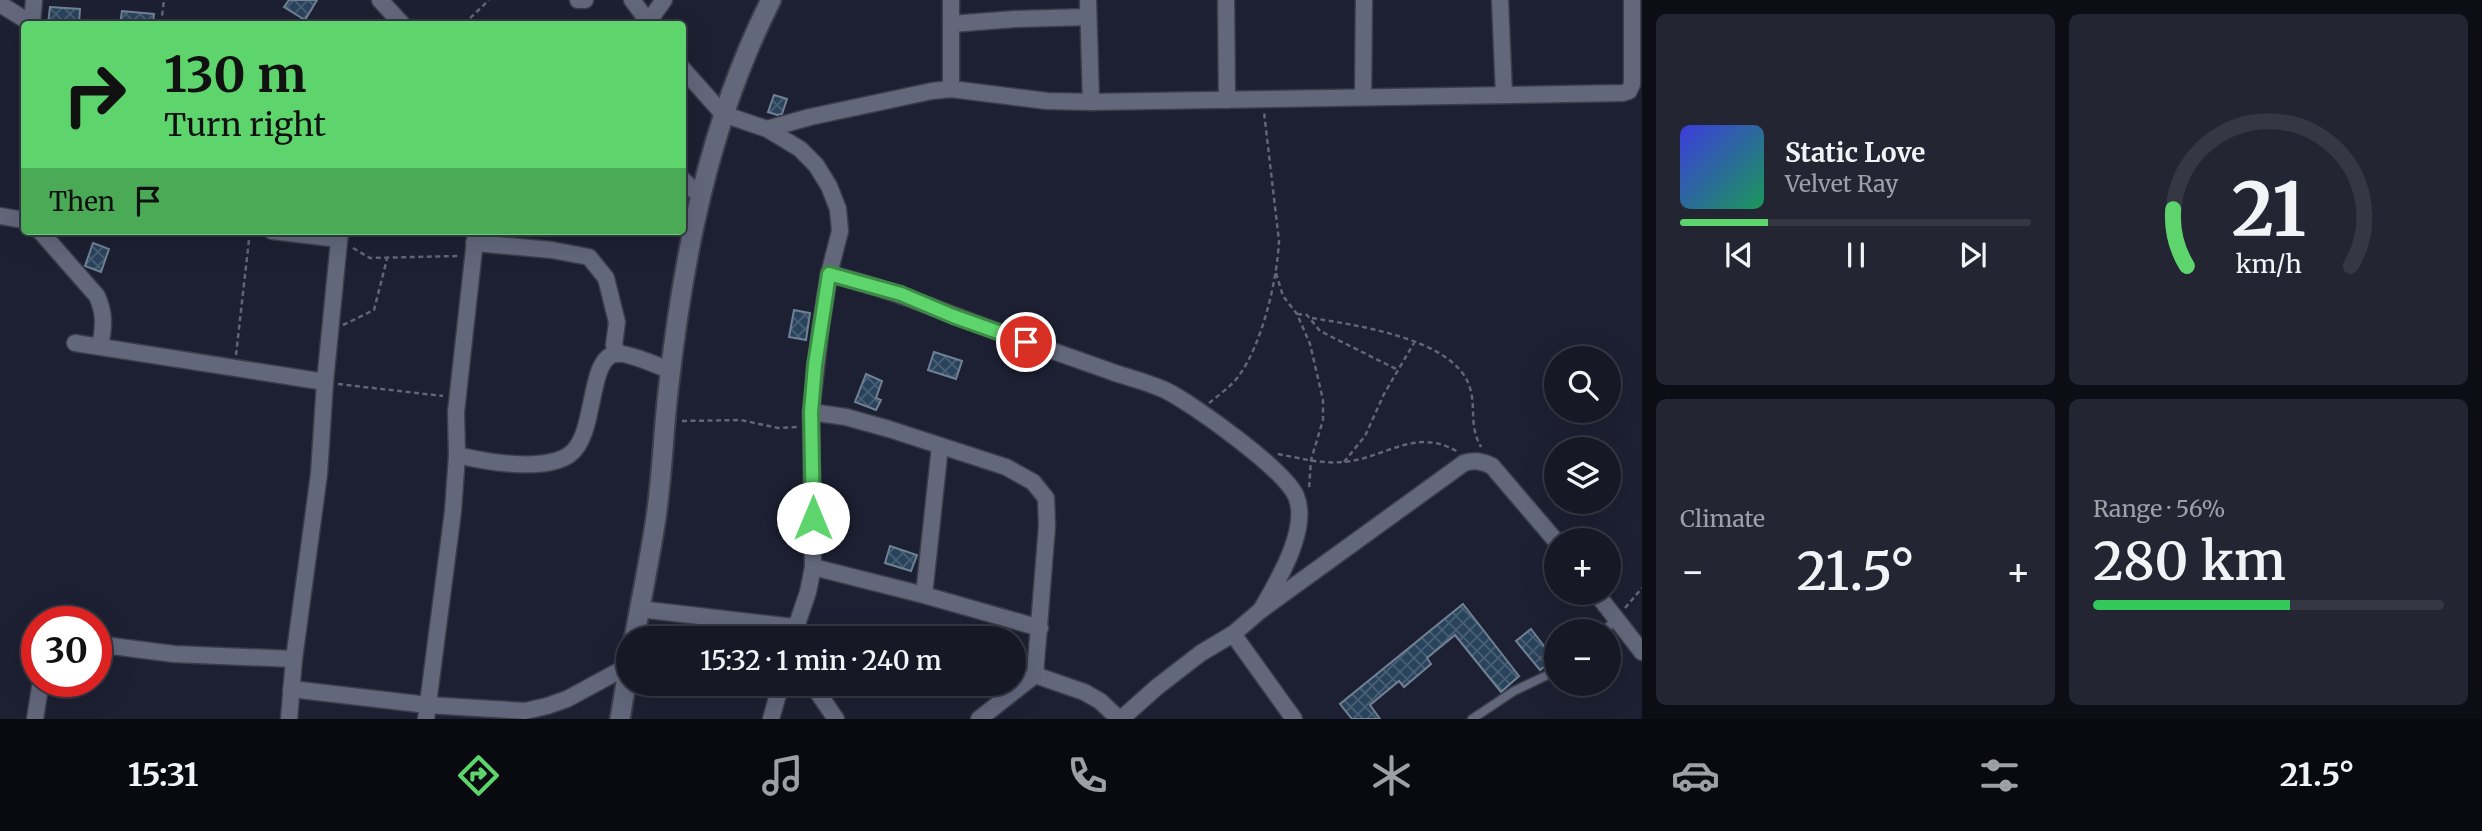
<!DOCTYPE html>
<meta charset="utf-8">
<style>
body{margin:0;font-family:Merriweather,serif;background:#232532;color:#f1f3f6;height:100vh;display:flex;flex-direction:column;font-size:26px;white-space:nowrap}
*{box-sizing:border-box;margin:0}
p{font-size:23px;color:#9ea0a7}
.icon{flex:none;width:38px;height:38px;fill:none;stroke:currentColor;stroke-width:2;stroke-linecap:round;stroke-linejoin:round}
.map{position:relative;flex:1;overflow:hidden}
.details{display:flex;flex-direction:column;gap:14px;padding:14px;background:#0c0d15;width:840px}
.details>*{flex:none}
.banner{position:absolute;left:21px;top:21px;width:665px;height:214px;border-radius:7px;box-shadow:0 7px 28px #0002,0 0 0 2px #353743;background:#5dd56c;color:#111;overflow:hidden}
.tools{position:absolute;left:1544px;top:346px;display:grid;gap:14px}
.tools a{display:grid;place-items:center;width:77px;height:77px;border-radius:50%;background:#161826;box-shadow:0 7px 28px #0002,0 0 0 2px #353743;font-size:35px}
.speed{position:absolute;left:21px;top:606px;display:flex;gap:14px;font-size:35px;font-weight:700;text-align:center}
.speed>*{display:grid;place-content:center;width:91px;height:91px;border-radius:50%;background:#161826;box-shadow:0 7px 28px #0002,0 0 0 2px #353743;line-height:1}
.speed .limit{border:10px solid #d22;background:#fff;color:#111}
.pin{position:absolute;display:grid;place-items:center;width:60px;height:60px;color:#fff;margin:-30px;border:4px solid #fff;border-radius:50%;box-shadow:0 2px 7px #0007}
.me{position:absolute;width:77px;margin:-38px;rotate:0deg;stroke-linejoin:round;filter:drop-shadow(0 0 5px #0008)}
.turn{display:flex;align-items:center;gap:24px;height:147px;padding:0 28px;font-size:32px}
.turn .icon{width:91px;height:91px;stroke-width:2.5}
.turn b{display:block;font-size:49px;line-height:60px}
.then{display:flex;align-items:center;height:66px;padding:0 28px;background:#0003;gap:14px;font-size:26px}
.big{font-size:52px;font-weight:600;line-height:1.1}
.details .card{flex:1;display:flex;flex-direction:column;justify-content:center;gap:10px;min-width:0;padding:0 24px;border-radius:10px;background:#232532}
.details .dial{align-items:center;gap:0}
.dial svg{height:182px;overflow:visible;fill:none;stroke:#353743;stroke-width:7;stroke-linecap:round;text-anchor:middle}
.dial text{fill:#f1f3f6;stroke:none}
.song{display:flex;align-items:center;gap:21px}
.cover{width:84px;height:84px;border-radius:10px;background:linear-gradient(135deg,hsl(240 70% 55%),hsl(150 70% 35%))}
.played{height:7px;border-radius:4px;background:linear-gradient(90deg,#5dd56c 25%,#353743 25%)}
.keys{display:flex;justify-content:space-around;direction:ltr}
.heat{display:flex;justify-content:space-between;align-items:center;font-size:38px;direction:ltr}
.charge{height:10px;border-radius:5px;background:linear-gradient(90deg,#34c759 56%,#353743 0)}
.details .tiles{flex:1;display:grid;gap:14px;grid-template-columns:repeat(2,1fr)}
.trip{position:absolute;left:616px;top:626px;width:410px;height:70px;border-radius:35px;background:#161826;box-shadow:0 7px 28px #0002,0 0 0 2px #353743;font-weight:600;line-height:70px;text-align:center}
.menu{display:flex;height:112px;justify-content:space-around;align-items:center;background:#090a0f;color:#9ea0a7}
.menu .icon{width:49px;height:49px}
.menu .active{color:#5dd56c}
.menu b{font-size:32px;color:#f1f3f6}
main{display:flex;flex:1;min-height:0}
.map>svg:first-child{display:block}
</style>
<main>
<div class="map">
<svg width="1642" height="719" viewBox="0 0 1642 719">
<defs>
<pattern id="building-cross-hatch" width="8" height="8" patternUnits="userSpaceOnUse" patternTransform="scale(1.75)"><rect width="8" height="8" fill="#2a435c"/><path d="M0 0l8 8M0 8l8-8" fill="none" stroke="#495f74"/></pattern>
</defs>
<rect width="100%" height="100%" fill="#1d2032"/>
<g fill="url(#building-cross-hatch)" stroke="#708194" stroke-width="2">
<path d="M289 0H317L305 20 284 7Z"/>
<path d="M50 7 80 9 79 24H48Z"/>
<path d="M122 11 154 14 153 24H120Z"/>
<path d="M774 95 787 99 782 114 777 115 768 112Z"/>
<path d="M93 243 109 249 101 272 85 266Z"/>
<path d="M794 310 810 313 806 340 789 337Z"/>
<path d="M934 352 962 361 956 379 928 370Z"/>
<path d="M866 374 882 381 876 398 881 400 876 410 855 402Z"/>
<path d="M890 546 917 555 911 571 885 563Z"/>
<path d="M1463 604 1519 676 1501 692 1455 635 1427 658 1431 664 1404 687 1399 681 1370 705 1380 719H1352L1340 704Z"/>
<path d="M1531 629 1554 659 1540 670 1516 641Z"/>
</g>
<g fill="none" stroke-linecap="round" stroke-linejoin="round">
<g stroke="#3b3d4b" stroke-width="11">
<g id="service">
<path d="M1603 632 1616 619"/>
<path d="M1472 719 1514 691 1556 671"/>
</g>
</g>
<g stroke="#3b3d4b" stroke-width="19">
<g id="minor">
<path d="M380 0 402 24"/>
<path d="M578 0H585"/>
<path d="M632 0 650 24"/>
<path d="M1088 0 1091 102"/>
<path d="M1226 0 1227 100"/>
<path d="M1500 0 1504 95"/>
<path d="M0 4 32 24"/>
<path d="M648 22 664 0"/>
<path d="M32 24 34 0"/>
<path d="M951 24 1015 19 1088 17"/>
<path d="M682 68 723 114 767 129 800 149 816 165 829 186 838 209 840 231 829 274 821 325 811 412 813 567 808 592 792 639"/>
<path d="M951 89V0"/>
<path d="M1363 97 1364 0"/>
<path d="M767 129 810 117 932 91 951 89 1047 101 1091 102 1623 93 1629 91 1632 84V0"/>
<path d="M682 179 700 196"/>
<path d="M0 216 24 220"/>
<path d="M40 231 97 296C105 314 104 327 100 346"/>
<path d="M272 231 339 239"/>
<path d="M474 243 552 250 589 257 606 278 617 322 614 345 618 354"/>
<path d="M829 274C893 289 953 316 1015 338 1048 349 1081 361 1115 373 1131 378 1149 383 1165 390 1193 404 1284 469 1296 496 1310 529 1277 582 1261 610"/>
<path d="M75 343 325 382"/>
<path d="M811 412 846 417 889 429 1006 467 1033 482 1046 498 1047 526 1035 675 979 719"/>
<path d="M457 455C486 462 543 472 569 455 597 436 587 362 614 354 625 351 659 366 671 371"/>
<path d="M813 567 924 595 1040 628"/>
<path d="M1596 593 1642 652"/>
<path d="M924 595 940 446"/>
<path d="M639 609 794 627"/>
<path d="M1233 634 1294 719"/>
<path d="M96 644 174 654 294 659"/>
<path d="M1035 675 1084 692 1100 701 1119 719"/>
<path d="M812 684 836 719"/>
<path d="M291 689 428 705 525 711 547 706 567 699 628 666"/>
<path d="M35 719 41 681"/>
<path d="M289 719 294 659 319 474 325 382 340 231"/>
<path d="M426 719 453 511 457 455 456 412 476 231"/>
<path d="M771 719 781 684"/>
<path d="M1121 719 1157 687 1201 653 1233 634 1261 610 1464 463C1475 460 1482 461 1492 466L1556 541"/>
</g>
</g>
<g stroke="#3b3d4b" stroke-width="23">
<g id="tertiary">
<path d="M634 639C641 601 649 562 655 524 662 481 663 436 668 392 683 257 709 123 771 0"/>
<path d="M620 719 628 671"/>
</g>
</g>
<g stroke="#636575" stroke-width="2.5" stroke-dasharray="5 3.5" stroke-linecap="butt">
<path d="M161 24 164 0"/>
<path d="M464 24 489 0"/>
<path d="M353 248 370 258 459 256"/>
<path d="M1276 273 1283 296 1297 314 1310 344 1323 400V420L1311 460 1309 489"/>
<path d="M1297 314 1307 315 1320 331 1396 369"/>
<path d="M1312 318C1354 325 1452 338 1469 385 1477 407 1468 424 1481 447"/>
<path d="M343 325 374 310 387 259"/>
<path d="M236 355 250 231"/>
<path d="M338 384 443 396"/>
<path d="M1209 403C1219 395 1230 387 1238 377 1262 345 1277 281 1279 241L1264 112"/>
<path d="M682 421 741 420 778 428 797 427"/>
<path d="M1278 454C1299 458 1321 464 1343 462 1384 459 1416 426 1458 452"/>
<path d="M1344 462 1365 436 1384 394 1414 343"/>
<path d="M1625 608 1642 588"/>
</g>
<use href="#service" stroke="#62677c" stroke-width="8"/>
<use href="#minor" stroke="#62677c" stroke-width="16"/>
<use href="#tertiary" stroke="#62677c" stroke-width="19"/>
</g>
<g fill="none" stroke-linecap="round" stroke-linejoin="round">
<g stroke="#3c8a46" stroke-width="18">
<path id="route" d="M813 518 811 412 815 365 829 274 901 294 953 316 1026 342"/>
</g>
<use href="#route" stroke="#5dd56c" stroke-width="12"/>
</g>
</svg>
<div class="tools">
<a><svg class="icon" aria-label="search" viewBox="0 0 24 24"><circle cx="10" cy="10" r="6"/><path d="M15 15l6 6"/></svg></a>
<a><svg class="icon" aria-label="layers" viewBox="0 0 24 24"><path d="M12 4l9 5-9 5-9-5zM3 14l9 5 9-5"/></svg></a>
<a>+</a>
<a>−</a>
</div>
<div class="speed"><div class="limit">30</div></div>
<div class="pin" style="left:1026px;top:342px;background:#d93025"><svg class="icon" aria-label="arrive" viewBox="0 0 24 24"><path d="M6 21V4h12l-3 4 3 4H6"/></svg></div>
<svg class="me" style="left:813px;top:518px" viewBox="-20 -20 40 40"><circle r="19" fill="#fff"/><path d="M0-13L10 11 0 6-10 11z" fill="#5dd56c"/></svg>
<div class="trip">15:32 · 1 min · 240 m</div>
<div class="banner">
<div class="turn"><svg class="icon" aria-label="right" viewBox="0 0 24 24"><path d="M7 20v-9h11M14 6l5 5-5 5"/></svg><div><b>130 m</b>Turn right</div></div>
<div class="then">Then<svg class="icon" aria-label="arrive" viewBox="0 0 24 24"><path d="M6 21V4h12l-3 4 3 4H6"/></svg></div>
</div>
</div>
<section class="details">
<div class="tiles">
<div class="card">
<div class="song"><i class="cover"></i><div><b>Static Love</b><p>Velvet Ray</p></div></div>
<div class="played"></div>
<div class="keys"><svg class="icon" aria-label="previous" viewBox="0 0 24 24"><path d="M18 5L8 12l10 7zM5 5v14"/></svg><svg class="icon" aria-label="pause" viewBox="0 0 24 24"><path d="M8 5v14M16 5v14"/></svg><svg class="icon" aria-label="next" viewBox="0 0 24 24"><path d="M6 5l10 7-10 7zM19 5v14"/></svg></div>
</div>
<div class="card dial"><svg viewBox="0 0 100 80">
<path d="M14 69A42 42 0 1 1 86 69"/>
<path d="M14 69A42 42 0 0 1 8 44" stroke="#5dd56c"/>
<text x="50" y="56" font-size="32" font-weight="700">21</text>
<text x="50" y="72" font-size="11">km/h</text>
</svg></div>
<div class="card"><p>Climate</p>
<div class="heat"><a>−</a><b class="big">21.5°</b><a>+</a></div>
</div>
<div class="card"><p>Range · 56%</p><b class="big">280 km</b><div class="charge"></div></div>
</div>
</section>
</main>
<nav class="menu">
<b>15:31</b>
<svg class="icon active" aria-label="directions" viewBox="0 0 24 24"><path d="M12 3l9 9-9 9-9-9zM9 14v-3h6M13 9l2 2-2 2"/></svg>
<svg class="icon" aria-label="music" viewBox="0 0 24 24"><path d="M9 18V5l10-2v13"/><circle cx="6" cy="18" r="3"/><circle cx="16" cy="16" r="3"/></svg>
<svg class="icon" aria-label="phone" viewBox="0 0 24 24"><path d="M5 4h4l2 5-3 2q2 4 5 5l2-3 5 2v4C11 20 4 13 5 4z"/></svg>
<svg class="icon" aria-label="climate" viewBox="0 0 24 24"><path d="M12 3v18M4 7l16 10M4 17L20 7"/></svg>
<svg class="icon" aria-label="car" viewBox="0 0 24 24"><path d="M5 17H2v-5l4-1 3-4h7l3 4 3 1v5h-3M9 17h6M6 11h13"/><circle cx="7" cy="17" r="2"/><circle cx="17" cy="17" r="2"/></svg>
<svg class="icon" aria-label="filters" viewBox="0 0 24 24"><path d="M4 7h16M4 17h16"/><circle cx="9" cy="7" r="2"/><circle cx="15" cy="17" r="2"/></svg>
<b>21.5°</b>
</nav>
